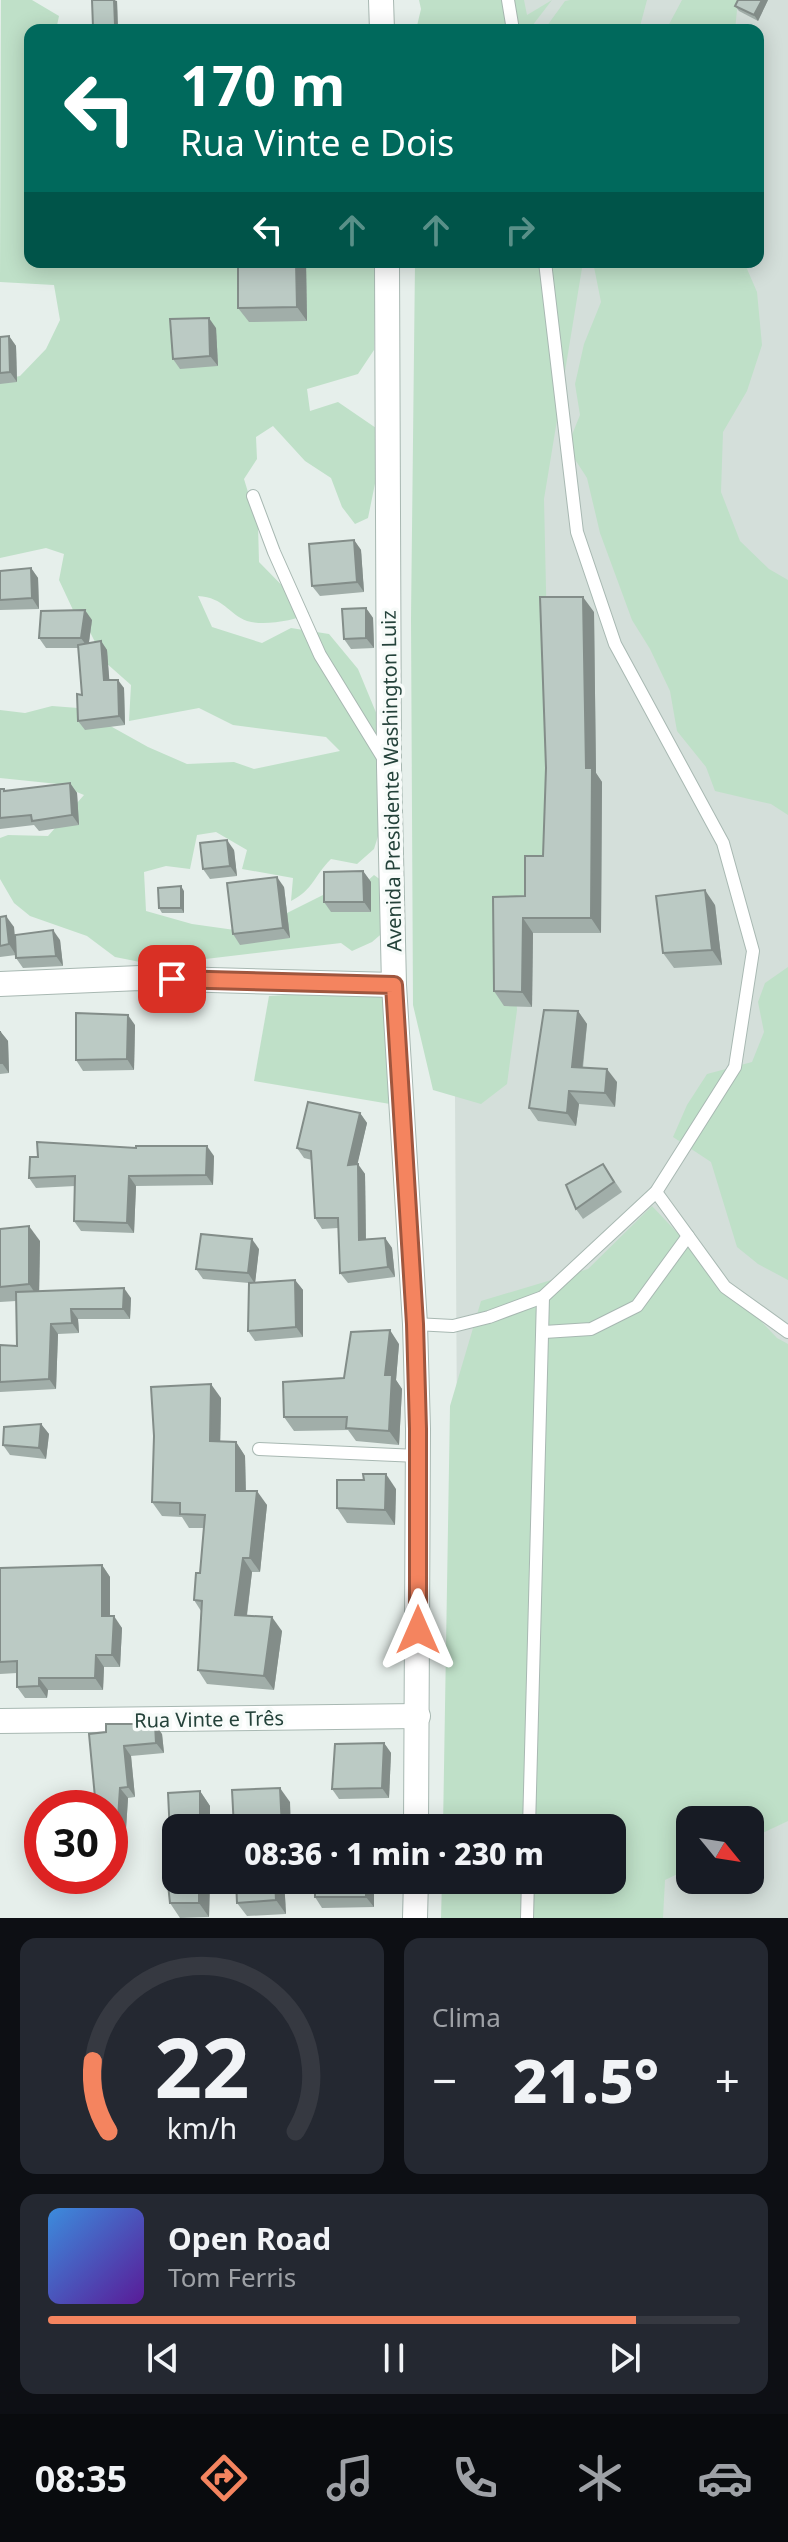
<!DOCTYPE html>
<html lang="pt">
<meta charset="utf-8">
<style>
body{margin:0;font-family:"Noto Sans",sans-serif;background:#242831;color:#f1f3f6;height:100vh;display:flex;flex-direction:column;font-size:30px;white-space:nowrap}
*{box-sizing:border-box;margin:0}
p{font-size:26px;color:#9ea1a6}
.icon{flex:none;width:44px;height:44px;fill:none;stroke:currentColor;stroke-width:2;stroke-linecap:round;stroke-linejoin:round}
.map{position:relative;height:1918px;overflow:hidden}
.details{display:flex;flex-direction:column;gap:20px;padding:20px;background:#0d0f14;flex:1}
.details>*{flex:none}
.top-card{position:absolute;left:24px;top:24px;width:740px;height:244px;border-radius:16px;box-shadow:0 4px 20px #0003;background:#00695c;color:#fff;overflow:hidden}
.needle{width:52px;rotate:120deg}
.fabs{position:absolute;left:676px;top:1806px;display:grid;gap:16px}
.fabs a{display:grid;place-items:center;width:88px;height:88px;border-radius:16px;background:#171b24;box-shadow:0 4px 20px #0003;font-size:40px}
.speed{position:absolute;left:24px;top:1790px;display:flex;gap:16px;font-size:40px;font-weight:700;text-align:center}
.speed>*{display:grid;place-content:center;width:104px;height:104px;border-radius:50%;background:#171b24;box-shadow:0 4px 20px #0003;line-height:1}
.speed .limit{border:12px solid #d22;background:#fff;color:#111}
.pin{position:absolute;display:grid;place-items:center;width:68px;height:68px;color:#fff;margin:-34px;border-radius:16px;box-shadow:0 4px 12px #0006}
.me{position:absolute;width:88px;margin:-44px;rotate:0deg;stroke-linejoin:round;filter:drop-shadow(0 0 6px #0008)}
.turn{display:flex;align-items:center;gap:28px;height:168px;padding:0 24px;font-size:36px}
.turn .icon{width:104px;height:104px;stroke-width:2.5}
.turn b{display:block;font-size:56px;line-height:68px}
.lanes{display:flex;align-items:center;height:76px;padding:0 24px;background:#0003;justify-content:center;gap:40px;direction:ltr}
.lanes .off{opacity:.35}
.big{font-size:60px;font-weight:800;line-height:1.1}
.details .widget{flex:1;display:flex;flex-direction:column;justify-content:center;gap:12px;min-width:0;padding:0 28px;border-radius:16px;background:#242831}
.details .dial{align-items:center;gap:0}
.dial svg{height:208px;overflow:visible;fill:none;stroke:#363941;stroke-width:7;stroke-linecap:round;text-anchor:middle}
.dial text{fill:#f1f3f6;stroke:none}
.song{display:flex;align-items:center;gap:24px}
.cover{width:96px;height:96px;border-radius:12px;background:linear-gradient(135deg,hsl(210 70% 55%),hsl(270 70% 35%))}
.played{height:8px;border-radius:4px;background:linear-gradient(90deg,#f4845f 85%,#363941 85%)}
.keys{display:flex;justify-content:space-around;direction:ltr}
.heat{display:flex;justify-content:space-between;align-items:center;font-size:44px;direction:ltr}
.details .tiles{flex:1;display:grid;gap:20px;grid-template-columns:1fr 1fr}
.widget:last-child{grid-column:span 2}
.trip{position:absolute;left:162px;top:1814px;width:464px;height:80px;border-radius:16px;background:#171b24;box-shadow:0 4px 20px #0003;font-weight:800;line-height:80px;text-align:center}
.menu{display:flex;height:128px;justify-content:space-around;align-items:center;background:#090b0e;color:#9ea1a6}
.menu .icon{width:56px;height:56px}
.menu .on{color:#f4845f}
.menu b{font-size:36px;color:#f1f3f6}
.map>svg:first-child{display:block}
</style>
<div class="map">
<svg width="788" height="1918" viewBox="0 0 788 1918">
<rect width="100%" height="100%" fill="#e6efeb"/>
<path fill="#d4dfda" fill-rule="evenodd" d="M448 0H788V1918H473L612 1880V1828L459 1765 450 262H758V30H449ZM690 1820H750V1880H690Z"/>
<g fill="#bfe0c8">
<path d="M1 0H32L59 16 56 30H30V262H376L374 350 358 374 307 389 310 411 338 402 376 428 379 464 368 518 355 524 342 507 331 478 305 461 273 426 256 437 257 459 244 479 258 525 259 562 309 613C295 621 263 626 247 621 227 613 225 598 198 596L212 627 262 643 291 628 329 634 358 669 382 727 379 833 374 849 357 864 331 859C313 877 314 889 291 901L293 878 242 869 247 850 216 832 197 835 190 869 166 866 144 872 146 911 192 924 249 932 331 891 346 900 374 875 389 886 386 930 372 942 352 951 341 943 155 965 115 957 87 936 30 916 14 903 0 879V838L8 835 48 836 84 795 58 784 0 778V710L25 713 52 706 78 708 148 747 187 764 234 762 254 769 340 751 326 737 233 725 199 708 129 721 131 685 105 662 90 632 73 610 59 580 64 554 46 548 0 558V380L20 376 46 349 60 320 54 285 0 282Z"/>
<path d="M419 0H524L527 15 552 0 529 30H416L421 9Z"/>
<path d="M570 0H647L639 30H544L565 1Z"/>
<path d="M682 0H738L735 30H666Z"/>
<path d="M415 262H583L544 499 552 858 511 912 517 1010 507 1084 481 1104 433 1090 413 1005 411 619Z"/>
<path d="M593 262H744L757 292 762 345 747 391 723 432 721 492 740 541 769 569 788 580V815L771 804 715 791 706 767 677 731 670 691 650 649 632 620 600 533 587 478 567 447 580 415 575 384 584 344 601 302Z"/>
<path d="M788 967V1280L758 1264 737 1247 711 1162 673 1137 687 1105 707 1074 752 1062 764 1032 758 1002 765 983Z"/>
<path d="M389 988 390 1104 254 1081 269 996Z"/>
<path d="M652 1206 777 1338 788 1344V1821L750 1839V1820H690V1868L665 1880 663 1918H441L442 1880H612V1828H443L450 1406 481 1301 588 1269Z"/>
</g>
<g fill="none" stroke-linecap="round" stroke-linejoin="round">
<g stroke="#a8b8b2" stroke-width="14">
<g id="lane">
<path d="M508 0 513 30"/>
<path d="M253 496 274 552 320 655 385 761"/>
<path d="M656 1192 725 1287 788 1332"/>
<path d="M415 1324 453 1326 489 1317 543 1297 656 1192 735 1067 753 951 723 843 615 644 577 532 545 262"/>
<path d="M544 1332 591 1329 637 1306 688 1236"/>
<path d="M259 1449 418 1456"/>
<path d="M529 1828 543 1297"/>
<path d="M527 1918 528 1880"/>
</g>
</g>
<g stroke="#a8b8b2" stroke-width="26">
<g id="street">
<path d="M381 0 382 30"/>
<path d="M387 262 389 767 394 985 415 1324 418 1429 416 1828"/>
<path d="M0 984 140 978 394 985"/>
<path d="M0 1721 418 1716"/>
<path d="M415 1918 416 1880"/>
</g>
</g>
<use href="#lane" stroke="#fff" stroke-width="12"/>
<use href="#street" stroke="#fff" stroke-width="24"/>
</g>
<g fill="#a1aea9">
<path d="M768 0 758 21 739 11 735 6Z"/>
<path d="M117 1 118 30H95L93 27Z"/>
<path d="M306 262 307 321 249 322 238 308Z"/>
<path d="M216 328 218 366 180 369 173 359Z"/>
<path d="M9 336 16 346 17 382 0 384V337Z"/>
<path d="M354 540 361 550 364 592 320 596 312 586Z"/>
<path d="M31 568 38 578 39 609 0 610V571Z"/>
<path d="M366 608 373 618 374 648 351 649 344 639Z"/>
<path d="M594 612 596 773 602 782 601 933H533L532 1007 504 1006 494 991 525 896 543 856Z"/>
<path d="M92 620 89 643 101 641 107 650 109 680 124 688 125 725 85 730 78 721 82 695 78 648H46L39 638Z"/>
<path d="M70 783 77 793 79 825 39 831 34 825 0 829V789H4L6 791Z"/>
<path d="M234 850 237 876 210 879 203 869Z"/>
<path d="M363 871 371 882V912H331L324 902Z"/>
<path d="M284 887 290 938 240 945 233 934Z"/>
<path d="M184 891V913H162L159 908Z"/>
<path d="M715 905 722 965 674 968 663 953Z"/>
<path d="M0 917 14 927 15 942 60 940 63 966 23 968 16 958V955L0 957Z"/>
<path d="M578 1011 587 1024 583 1068 617 1082 615 1107 579 1104 576 1126 538 1121 529 1108Z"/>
<path d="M135 1025 134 1070 83 1071 76 1060Z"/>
<path d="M0 1031 8 1041 9 1073 0 1074Z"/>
<path d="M360 1113 367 1123 357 1164 365 1174 366 1239 385 1238 392 1248 395 1277 348 1283 340 1273 338 1228 322 1229 315 1218 312 1160 304 1158 297 1148Z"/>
<path d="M214 1156 213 1185 136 1186 134 1233 81 1231 74 1221 75 1186 36 1188 29 1178Z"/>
<path d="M603 1164 622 1192 583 1219 576 1209Z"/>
<path d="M0 1229 40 1241 39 1291 131 1298 130 1319H78L79 1333 58 1334 56 1389 0 1392V1345L17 1346 16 1301 0 1302Z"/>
<path d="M259 1249 255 1282 295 1280 303 1290V1337L255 1341 248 1331 249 1283 203 1279 196 1269Z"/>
<path d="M399 1344 396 1380 402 1389 399 1445 356 1441 348 1430 294 1431 284 1417Z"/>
<path d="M221 1398 220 1441 236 1442 245 1456 246 1491 267 1505 260 1572H252L247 1616 282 1631 274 1690 207 1684 198 1670 201 1611 194 1600 200 1573 204 1528H189L182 1517 162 1516 152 1502Z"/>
<path d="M41 1424 49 1434 46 1459 10 1455 3 1445Z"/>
<path d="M396 1489 395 1525 347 1523 337 1508Z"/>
<path d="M102 1565 110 1577V1616L122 1628 120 1667H104L103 1690H48L47 1698H25L17 1687V1673L0 1674V1568Z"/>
<path d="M89 1734H162L164 1753 131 1756 135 1797 128 1798 124 1860 110 1859V1808Z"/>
<path d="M384 1743 391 1753 389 1798 339 1799 332 1789Z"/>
<path d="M200 1791 210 1806V1828H176V1880H210L209 1917 180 1918 170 1903 167 1875H172L168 1793Z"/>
<path d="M236 1880H284L286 1914 247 1916 237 1903Z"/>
<path d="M315 1880H371L374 1884V1907L322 1908 315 1897Z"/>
</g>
<g fill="#838d89">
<path d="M114 0 117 1 118 30 115 25Z"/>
<path d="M762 0H768L758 21 754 15Z"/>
<path d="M296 262H306L307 321 297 307Z"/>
<path d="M209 318 216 328 218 366 210 356Z"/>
<path d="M9 336 16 346 17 382 10 372Z"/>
<path d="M354 540 361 550 364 592 357 582Z"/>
<path d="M31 568 38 578 39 609 32 598Z"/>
<path d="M583 597 594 612 596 773 602 782 601 933 591 918 586 768Z"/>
<path d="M366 608 373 618 374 648 366 638Z"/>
<path d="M85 610 92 620 88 648 81 638Z"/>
<path d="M101 641 107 650 110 688 104 680Z"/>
<path d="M118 680 124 688 125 725 119 716Z"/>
<path d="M70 783 77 793 79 825 72 815Z"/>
<path d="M227 840 234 850 237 876 230 866Z"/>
<path d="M363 871 371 882V912L364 902Z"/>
<path d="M277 877 284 887 290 938 283 928Z"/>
<path d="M181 886 184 891V913L181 908Z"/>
<path d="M705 890 715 905 722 965 712 950Z"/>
<path d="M6 916 14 927 16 955 9 944Z"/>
<path d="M523 918 533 933 532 1007 522 992Z"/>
<path d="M53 930 60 940 63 966 56 956Z"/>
<path d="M578 1011 587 1024 581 1080 572 1067Z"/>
<path d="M128 1015 135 1025 134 1070 127 1059Z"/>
<path d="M0 1031 8 1041 9 1073 2 1063Z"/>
<path d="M607 1069 617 1082 615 1107 605 1093Z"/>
<path d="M569 1091 579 1104 576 1126 567 1113Z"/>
<path d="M360 1113 367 1123 355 1175 348 1165Z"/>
<path d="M207 1146 214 1156 213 1185 206 1175Z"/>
<path d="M358 1164 365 1174 366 1250 359 1240Z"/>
<path d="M129 1176 136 1186 134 1233 127 1223Z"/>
<path d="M29 1226 40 1241 39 1299 29 1284Z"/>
<path d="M385 1238 392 1248 395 1277 388 1267Z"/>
<path d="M252 1239 259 1249 255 1284 248 1273Z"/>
<path d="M295 1280 303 1290V1337L296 1327Z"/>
<path d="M124 1288 131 1298 130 1319 123 1309Z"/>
<path d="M71 1309 78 1319 79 1333 72 1323Z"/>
<path d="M51 1324 58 1334 56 1389 49 1379Z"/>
<path d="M390 1330 399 1344 396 1380 402 1389 399 1445 389 1431 385 1375Z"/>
<path d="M211 1384 221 1398 220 1455 210 1441Z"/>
<path d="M41 1424 49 1434 46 1459 39 1448Z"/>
<path d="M236 1442 245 1456 246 1504 236 1491Z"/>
<path d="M386 1474 396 1489 395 1525 385 1510Z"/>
<path d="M257 1491 267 1505 260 1572 250 1558Z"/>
<path d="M243 1558 252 1572 245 1629 235 1615Z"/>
<path d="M102 1565 110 1577V1628L102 1616Z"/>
<path d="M114 1616 122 1628 120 1667 112 1655Z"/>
<path d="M272 1617 282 1631 274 1690 264 1676Z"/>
<path d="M96 1655 104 1667 103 1690 95 1678Z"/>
<path d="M39 1678 48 1690 47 1698 39 1686Z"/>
<path d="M155 1724 162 1734 164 1753 156 1743Z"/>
<path d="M384 1743 391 1753 389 1798 382 1788Z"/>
<path d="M124 1746 131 1756 135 1797 128 1787Z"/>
<path d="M120 1788 128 1798 124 1860 116 1849Z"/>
<path d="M280 1788 290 1802 291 1828H282Z"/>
<path d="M200 1791 210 1806V1828H200Z"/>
<path d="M199 1880H210L209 1917 199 1903Z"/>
<path d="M275 1880H284L286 1914 276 1900Z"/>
<path d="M366 1880H371L374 1884V1907L366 1897Z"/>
</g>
<g fill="#bbcac4" stroke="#838d89" stroke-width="2">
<path d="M92 0H114L115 25 93 27Z"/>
<path d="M738 0H762L754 15 735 6Z"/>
<path d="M238 262H296L297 307 238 308Z"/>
<path d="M209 318 210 356 173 359 170 319Z"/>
<path d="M9 336 10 372 0 373V337Z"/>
<path d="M354 540 357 582 312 586 309 544Z"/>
<path d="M31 568 32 598 0 600V571Z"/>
<path d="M540 597H583L586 768H592L591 918H523L522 992 494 991 493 897 525 896V856H543L546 768Z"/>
<path d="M366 608V638L344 639 342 609Z"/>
<path d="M85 610 81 638H39L41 611Z"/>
<path d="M101 641 104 680H118L119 716 78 721 77 694 82 695 78 645Z"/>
<path d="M70 783 72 815 32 821 31 815 0 818V789H4V791Z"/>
<path d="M227 840 230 866 203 869 200 843Z"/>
<path d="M363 871 364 902H324V872Z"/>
<path d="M277 877 283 928 233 934 227 883Z"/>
<path d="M181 886V908H159L158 888Z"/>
<path d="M705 890 712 950 663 953 656 896Z"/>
<path d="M6 916 9 944 0 946V917Z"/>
<path d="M53 930 56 956 16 958 15 935Z"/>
<path d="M544 1010 578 1011 572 1067 607 1069 605 1093 569 1091 567 1113 529 1108Z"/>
<path d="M76 1013 128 1015 127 1059 76 1060Z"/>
<path d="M0 1031 2 1063H0Z"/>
<path d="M308 1102 360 1113 348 1165 358 1164 359 1240 385 1238 388 1267 340 1273 338 1218H315L311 1151 297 1148Z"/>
<path d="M37 1142 136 1148V1146H207L206 1175 129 1176 127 1223 74 1221 75 1176 29 1178 30 1157H38Z"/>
<path d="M603 1164 614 1182 576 1209 566 1185Z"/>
<path d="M29 1226V1284L0 1287V1229Z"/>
<path d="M201 1234 252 1239 248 1273 196 1269Z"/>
<path d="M295 1280 296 1327 248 1331 249 1283Z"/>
<path d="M124 1288 123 1309H71L72 1323 51 1324 49 1379 0 1382V1345L17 1346 16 1292Z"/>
<path d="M390 1330 385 1375H392L389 1431 346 1428 347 1417H284L283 1382 344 1378 351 1332Z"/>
<path d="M211 1384 210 1441 236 1442V1491H257L250 1558H243L235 1615 272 1617 264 1676 198 1670 202 1601 194 1600 196 1573H200L205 1515 180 1514V1503L152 1502 154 1436 151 1387Z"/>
<path d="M41 1424 39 1448 3 1445 4 1427Z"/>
<path d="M363 1474H386L385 1510 337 1508V1480H364Z"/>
<path d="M102 1565V1616H114L112 1655H96L95 1678H39V1686L17 1687V1661L0 1662V1568Z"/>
<path d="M106 1724H155L156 1743 124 1746 128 1787 120 1788 116 1849H110V1808H96L89 1734 106 1732Z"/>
<path d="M384 1743 382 1788 332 1789 335 1744Z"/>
<path d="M280 1788 282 1828H234L232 1790Z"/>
<path d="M200 1791V1828H176V1880H199V1903H170L167 1875H172L168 1793Z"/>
<path d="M236 1880H275L276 1900 237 1903Z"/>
<rect x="315" y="1880" width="51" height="17"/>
</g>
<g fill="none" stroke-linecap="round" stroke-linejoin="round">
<g stroke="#9f563e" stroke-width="20">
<path id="route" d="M172 979 394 985 415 1324 418 1429V1630"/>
</g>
<use href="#route" stroke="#f4845f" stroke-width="14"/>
</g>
<g text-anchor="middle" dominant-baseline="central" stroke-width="7" stroke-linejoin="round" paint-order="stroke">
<g font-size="20" fill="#24423a" stroke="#f7fbf9">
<text transform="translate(391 781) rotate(-91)">Avenida Presidente Washington Luiz</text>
<text transform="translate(209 1719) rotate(-1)">Rua Vinte e Três</text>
</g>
</g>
</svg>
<div class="fabs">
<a><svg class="needle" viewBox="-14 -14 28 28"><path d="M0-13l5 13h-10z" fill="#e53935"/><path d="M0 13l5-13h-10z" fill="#9ea1a6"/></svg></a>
</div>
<div class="speed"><div class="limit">30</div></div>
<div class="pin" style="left:172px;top:979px;background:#d93025"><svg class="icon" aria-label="arrive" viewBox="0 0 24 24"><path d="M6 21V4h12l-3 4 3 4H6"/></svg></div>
<svg class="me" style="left:418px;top:1630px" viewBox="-20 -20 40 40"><path d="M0-17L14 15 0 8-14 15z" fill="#f4845f" stroke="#fff" stroke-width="4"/></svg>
<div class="trip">08:36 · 1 min · 230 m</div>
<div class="top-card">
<div class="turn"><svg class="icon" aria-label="left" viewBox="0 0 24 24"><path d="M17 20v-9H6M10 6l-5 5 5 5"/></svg><div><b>170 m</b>Rua Vinte e Dois</div></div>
<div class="lanes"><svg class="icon" aria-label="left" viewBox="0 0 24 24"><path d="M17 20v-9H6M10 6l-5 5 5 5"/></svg><svg class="icon off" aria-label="ahead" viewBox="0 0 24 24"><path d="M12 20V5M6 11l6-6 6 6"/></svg><svg class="icon off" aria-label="ahead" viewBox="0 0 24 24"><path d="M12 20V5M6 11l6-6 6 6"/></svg><svg class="icon off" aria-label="right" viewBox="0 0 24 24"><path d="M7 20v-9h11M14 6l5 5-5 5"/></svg></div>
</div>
</div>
<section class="details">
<div class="tiles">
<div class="widget dial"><svg viewBox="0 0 100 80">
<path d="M14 69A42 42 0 1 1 86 69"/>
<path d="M14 69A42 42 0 0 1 8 42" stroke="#f4845f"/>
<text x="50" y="56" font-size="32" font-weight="700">22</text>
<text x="50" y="72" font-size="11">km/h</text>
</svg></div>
<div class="widget"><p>Clima</p>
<div class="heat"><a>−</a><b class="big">21.5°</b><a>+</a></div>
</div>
<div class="widget">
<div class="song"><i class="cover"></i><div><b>Open Road</b><p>Tom Ferris</p></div></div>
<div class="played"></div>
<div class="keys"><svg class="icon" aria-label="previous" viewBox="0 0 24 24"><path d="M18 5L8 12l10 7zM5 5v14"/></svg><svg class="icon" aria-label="pause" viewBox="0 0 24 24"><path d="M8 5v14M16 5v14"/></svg><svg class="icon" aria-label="next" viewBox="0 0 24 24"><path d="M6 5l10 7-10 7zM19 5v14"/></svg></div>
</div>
</div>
</section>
<nav class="menu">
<b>08:35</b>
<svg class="icon on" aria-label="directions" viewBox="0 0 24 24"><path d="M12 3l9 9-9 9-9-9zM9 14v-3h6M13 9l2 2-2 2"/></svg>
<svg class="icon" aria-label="music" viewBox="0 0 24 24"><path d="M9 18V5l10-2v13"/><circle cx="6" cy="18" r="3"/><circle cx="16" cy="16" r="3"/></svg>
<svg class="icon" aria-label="phone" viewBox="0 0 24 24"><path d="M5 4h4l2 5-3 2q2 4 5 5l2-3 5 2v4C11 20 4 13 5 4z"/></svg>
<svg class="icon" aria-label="climate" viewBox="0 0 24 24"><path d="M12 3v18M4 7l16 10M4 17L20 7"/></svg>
<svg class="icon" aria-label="car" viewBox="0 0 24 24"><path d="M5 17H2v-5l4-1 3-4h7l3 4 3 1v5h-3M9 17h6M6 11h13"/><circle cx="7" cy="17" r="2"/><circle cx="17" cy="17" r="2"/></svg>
</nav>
